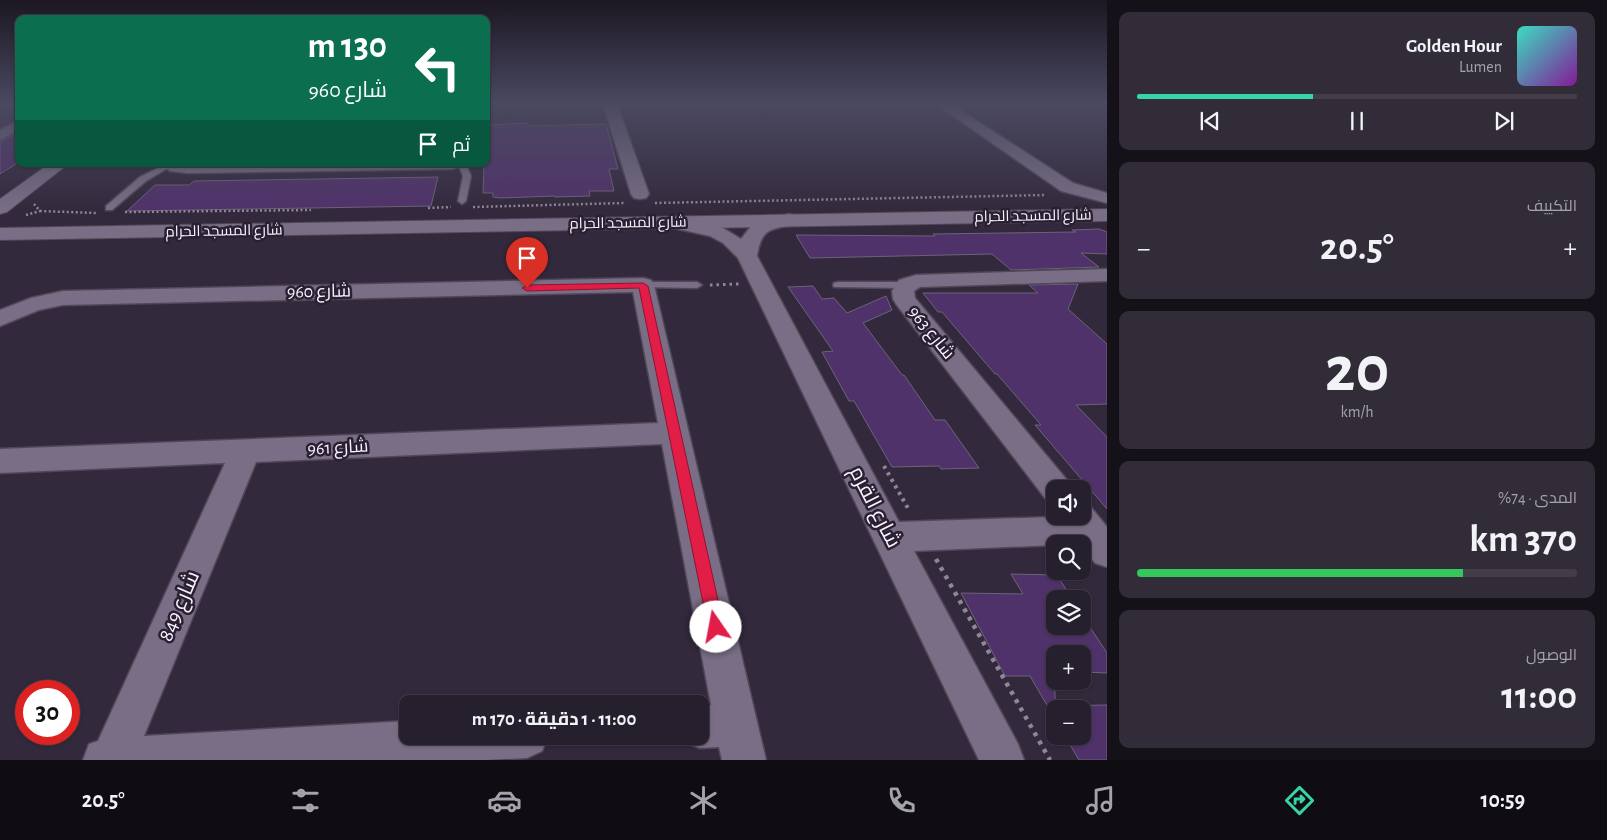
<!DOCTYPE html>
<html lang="ar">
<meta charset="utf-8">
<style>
body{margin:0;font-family:"Alegreya Sans",Cairo,sans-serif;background:#322c39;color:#f1f3f6;direction:rtl;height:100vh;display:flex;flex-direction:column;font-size:19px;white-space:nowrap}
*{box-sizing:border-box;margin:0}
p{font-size:16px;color:#a4a2aa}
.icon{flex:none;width:28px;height:28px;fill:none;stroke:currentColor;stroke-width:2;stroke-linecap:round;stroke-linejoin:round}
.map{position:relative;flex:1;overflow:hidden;direction:ltr}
.details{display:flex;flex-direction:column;gap:12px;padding:12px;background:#151119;width:500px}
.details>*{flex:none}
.top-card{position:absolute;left:15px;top:15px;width:475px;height:152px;border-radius:10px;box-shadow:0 1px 4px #0004,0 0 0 1px #423d49;direction:rtl;background:#0b6e4f;color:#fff;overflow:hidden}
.fabs{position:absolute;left:1046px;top:480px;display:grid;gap:10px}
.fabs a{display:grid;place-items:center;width:45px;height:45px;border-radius:10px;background:#261f2d;box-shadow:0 1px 4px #0004,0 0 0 1px #423d49;font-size:25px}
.speed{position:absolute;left:15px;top:680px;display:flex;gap:10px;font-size:25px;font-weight:700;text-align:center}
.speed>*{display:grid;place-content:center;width:65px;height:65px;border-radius:50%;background:#261f2d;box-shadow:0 1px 4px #0004,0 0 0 1px #423d49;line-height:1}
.speed .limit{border:8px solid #d22;background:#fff;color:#111}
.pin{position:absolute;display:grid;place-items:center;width:42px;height:42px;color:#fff;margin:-51px -21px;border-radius:50% 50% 50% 0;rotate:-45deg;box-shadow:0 0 5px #0007}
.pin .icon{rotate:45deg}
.me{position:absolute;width:55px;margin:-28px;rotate:348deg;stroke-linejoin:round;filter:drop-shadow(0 0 4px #0008)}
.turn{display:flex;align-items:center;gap:18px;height:105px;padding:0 20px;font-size:22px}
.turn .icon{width:65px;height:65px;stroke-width:2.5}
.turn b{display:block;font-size:35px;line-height:42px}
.then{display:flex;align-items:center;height:48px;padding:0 20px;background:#0003;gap:10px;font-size:19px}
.big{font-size:38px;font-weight:700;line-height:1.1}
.details .card{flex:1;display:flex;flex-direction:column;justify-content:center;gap:8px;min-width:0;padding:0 18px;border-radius:10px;background:#322c39}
.details .dial{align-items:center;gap:0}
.dial b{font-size:65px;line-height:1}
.song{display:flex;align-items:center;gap:15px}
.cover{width:60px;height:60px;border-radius:8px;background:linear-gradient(135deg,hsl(170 70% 55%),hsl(290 70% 35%))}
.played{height:5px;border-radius:2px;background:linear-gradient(90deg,#36d4a7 40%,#423d49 40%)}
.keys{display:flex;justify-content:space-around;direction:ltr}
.heat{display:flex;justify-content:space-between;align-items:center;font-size:28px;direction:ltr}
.charge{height:8px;border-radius:4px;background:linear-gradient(90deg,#34c759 74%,#423d49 0)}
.trip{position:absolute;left:399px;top:695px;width:310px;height:50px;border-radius:10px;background:#261f2d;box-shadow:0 1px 4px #0004,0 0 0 1px #423d49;font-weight:700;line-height:50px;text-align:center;direction:rtl}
.tab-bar{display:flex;height:80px;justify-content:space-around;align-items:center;background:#0f0c12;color:#a4a2aa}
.tab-bar .icon{width:35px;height:35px}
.tab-bar .selected{color:#36d4a7}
.tab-bar b{font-size:22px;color:#f1f3f6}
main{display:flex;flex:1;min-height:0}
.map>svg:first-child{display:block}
</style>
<main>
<section class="details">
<div class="card">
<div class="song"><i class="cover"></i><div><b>Golden Hour</b><p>Lumen</p></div></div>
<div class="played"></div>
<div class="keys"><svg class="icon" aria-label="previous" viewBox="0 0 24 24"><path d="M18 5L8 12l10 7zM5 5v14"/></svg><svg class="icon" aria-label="pause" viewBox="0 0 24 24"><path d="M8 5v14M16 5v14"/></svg><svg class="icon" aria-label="next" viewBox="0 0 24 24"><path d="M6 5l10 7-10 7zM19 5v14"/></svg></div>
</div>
<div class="card"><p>التكييف</p>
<div class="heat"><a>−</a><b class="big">20.5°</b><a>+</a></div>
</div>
<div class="card dial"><b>20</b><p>km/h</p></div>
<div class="card"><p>المدى · 74%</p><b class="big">370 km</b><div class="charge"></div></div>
<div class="card"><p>الوصول</p><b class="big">11:00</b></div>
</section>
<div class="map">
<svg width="1107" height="760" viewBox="0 0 1107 760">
<rect width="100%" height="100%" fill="#33293c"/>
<g fill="#50326a" stroke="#6d6379">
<path d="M528 123V126L606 124 618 169H609L614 191H589L590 196 555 197V196L500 198 493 197V193H483L484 164H486V125Z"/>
<path d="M19 132V162L0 174V142Z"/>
<path d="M438 177 431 206 127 211 155 185H189L194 181Z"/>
<path d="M1099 229 1107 232V254L1081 253 1099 267 1011 270 992 254 810 258 796 235 935 236 933 234 1076 232 1072 230Z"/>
<path d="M1078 284 1068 309 1107 344V404L1076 405 1107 437V509L1035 425H1041L997 374H995L942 312H938L923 293H1038L1029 285Z"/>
<path d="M813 286 822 299 834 298 847 313 886 296 892 310 863 323 902 375H904L935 420H945L979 468 941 469 939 466 892 467 854 401H849L822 352 833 351 788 287Z"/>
<path d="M1011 574 1057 575 1072 599H1055V626H1082V615L1107 653V673L1082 672V654H1055V706L1107 705V760H1079L1065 736H1082V709H1055V719L1030 676H1005L961 593 1023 594Z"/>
</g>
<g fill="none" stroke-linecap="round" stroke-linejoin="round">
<g stroke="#504858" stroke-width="3">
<g id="service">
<path d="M166 164 173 165 146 181 112 210H106V206L140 177Z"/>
<path d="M458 164H466L471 176 466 201 462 204 458 201 463 176Z"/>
<path d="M643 282H697L702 285 697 288 639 287 638 285 639 283Z"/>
<path d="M838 282H907L912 285 907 288 834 287 833 285 834 283Z"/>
</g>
</g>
<g stroke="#504858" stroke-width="3">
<g id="minor">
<path d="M603 104H617L649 194 646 198 640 199 634 198 631 194Z"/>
<path d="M936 104H951L1073 183 1107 193V203L1061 191Z"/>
<path d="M19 120V130L0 140V130Z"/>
<path d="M160 164H461L459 167 453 169 188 173 170 171Z"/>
<path d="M789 214 796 216 798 220 796 224C770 230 762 227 757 256L899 522 1082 516V504L1090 506 1107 527V567L1095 563 1082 547V544H1080L914 551 1018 744 1024 760H979L738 258 723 243 710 236 669 227 667 223 669 219 676 217 723 228 741 239 752 225Z"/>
<path d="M1107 269V281L920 287 914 291 915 298 1067 480 1072 489H1055V501L1045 498 896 304 893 299 892 291 899 280 916 275Z"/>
<path d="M643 278 651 280 654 285 766 760H722L719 747 700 748 685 742 682 736H700V706L711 705 662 444 256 462 144 736 408 721V736H548L542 751 527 758 485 760H83L89 744 98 741 225 463 0 473V449L658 423 633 292 63 305 39 310 0 326V310L31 298 63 291Z"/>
</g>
</g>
<g stroke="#504858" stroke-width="2">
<g id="tertiary">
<path d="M49 164H68L7 212 0 214V199Z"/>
<path d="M1107 209V221L0 240V228Z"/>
</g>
</g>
<g stroke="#8f8696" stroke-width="2.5" stroke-dasharray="2 2.5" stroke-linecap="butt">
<path d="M655 203 1046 195"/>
<path d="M34 204 40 211 96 213"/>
<path d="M473 207 624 203"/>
<path d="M428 208 451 207"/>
<path d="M125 212 311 210"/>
<path d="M26 215 40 211"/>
</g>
<path stroke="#8f8696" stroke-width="3" stroke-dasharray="2.5 4" stroke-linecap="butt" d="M710 285 739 284"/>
<path stroke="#8f8696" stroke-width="4" stroke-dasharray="3 4.5" stroke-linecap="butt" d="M884 466 909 510"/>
<path stroke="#8f8696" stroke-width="4.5" stroke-dasharray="4 5.5" stroke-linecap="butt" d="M936 559 1050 760"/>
<use href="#service" fill="#796e85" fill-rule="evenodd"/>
<use href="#minor" fill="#796e85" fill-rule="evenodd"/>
<use href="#tertiary" fill="#796e85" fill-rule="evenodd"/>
</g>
<linearGradient id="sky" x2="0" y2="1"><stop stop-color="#1c1721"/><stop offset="0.49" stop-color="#4a4961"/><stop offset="1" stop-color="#4a4961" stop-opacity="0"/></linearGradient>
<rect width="1107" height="211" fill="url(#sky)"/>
<path fill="#e11d48" stroke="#92132f" d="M643 283 648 286 724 627 722 633 716 635 710 633 708 627 639 288 527 291 522 288 527 285Z"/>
<g text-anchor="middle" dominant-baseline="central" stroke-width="5" stroke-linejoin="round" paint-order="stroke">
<g font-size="15" fill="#f8f2fe" stroke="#292032">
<text transform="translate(1033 216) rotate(-1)">شارع المسجد الحرام</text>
<text transform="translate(628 223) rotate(-1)">شارع المسجد الحرام</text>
<text transform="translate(224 231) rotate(-1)">شارع المسجد الحرام</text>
</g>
<g font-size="18" fill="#f8f2fe" stroke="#292032">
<text transform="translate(319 292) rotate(-1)">شارع 960</text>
<text transform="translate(931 333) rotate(51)">شارع 963</text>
<text transform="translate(338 448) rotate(-3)">شارع 961</text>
</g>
<g font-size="21" fill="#f8f2fe" stroke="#292032">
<text transform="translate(875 507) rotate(63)">شارع القرم</text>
<text transform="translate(179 606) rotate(-67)">شارع 849</text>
</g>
</g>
</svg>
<div class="fabs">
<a><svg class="icon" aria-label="sound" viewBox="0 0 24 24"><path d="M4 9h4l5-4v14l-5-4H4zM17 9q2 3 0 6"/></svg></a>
<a><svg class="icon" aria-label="search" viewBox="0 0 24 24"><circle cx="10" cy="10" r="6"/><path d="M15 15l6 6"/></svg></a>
<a><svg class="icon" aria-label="layers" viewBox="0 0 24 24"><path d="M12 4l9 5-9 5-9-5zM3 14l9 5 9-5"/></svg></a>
<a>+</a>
<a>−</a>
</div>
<div class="speed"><div class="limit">30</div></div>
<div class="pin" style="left:527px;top:288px;background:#d93025"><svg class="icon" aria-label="arrive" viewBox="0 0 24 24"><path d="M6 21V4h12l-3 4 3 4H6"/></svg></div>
<svg class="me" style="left:716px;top:627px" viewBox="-20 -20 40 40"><circle r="19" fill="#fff"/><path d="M0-13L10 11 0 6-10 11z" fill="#e11d48"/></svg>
<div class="trip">11:00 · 1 دقيقة · 170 m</div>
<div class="top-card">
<div class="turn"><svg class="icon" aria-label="left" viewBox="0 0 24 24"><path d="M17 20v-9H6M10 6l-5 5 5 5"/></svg><div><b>130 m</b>شارع 960</div></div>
<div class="then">ثم<svg class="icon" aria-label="arrive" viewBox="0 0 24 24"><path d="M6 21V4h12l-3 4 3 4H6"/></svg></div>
</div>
</div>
</main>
<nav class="tab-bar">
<b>10:59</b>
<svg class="icon selected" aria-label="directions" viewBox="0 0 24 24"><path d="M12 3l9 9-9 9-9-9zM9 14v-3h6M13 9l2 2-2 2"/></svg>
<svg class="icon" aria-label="music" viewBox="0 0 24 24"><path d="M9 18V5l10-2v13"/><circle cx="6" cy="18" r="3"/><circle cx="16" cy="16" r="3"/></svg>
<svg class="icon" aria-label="phone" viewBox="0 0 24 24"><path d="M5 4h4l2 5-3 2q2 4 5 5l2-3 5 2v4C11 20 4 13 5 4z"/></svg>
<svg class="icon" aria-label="climate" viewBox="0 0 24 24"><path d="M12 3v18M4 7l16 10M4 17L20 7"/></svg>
<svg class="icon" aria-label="car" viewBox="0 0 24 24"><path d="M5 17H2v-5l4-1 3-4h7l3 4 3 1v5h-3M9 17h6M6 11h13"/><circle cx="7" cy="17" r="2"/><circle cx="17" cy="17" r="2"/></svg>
<svg class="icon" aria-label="filters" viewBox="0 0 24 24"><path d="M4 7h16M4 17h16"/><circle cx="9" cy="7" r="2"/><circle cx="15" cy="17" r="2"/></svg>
<b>20.5°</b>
</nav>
